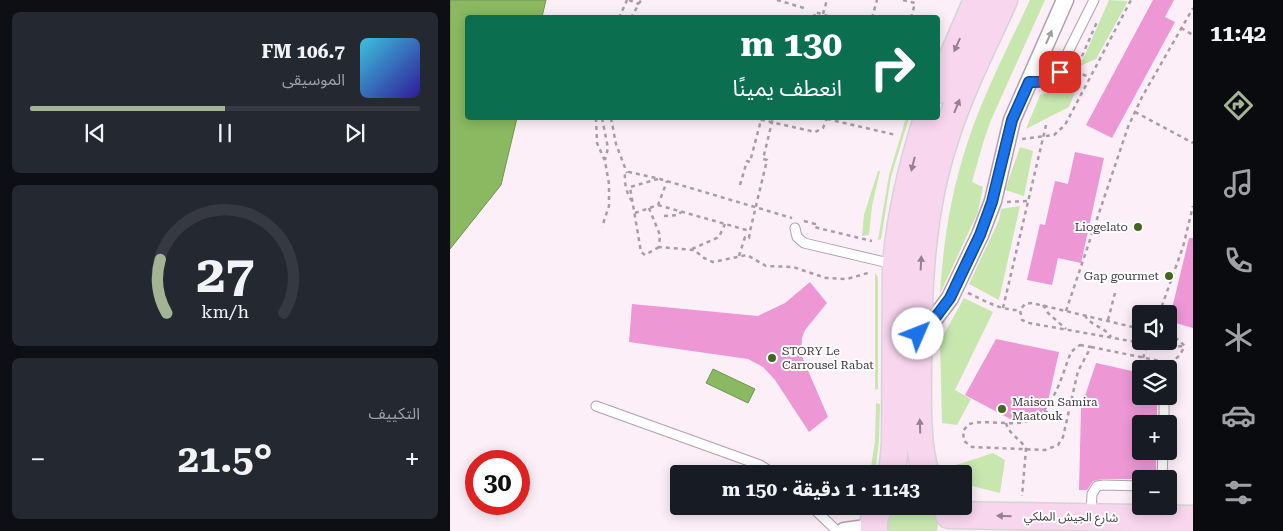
<!DOCTYPE html>
<html lang="ar">
<meta charset="utf-8">
<style>
body{margin:0;font-family:"Roboto Serif","Noto Sans Arabic",serif;background:#242831;color:#f1f3f6;direction:rtl;height:100vh;display:flex;flex-direction:column;font-size:19px;white-space:nowrap}
*{box-sizing:border-box;margin:0}
p{font-size:16px;color:#9ea1a6}
.icon{flex:none;width:28px;height:28px;fill:none;stroke:currentColor;stroke-width:2;stroke-linecap:round;stroke-linejoin:round}
.map{position:relative;flex:1;overflow:hidden;direction:ltr}
.panel{display:flex;flex-direction:column;gap:12px;padding:12px;background:#0d0f14;width:450px}
.panel>*{flex:none}
.banner{position:absolute;left:15px;top:15px;width:475px;height:105px;border-radius:5px;box-shadow:0 2px 12px #0003;direction:rtl;background:#0b6e4f;color:#fff;overflow:hidden}
.tools{position:absolute;left:682px;top:305px;display:grid;gap:10px}
.tools a{display:grid;place-items:center;width:45px;height:45px;border-radius:5px;background:#171b24;box-shadow:0 2px 12px #0003;font-size:25px}
.speed{position:absolute;left:15px;top:450px;display:flex;gap:10px;font-size:25px;font-weight:700;text-align:center}
.speed>*{display:grid;place-content:center;width:65px;height:65px;border-radius:50%;background:#171b24;box-shadow:0 2px 12px #0003;line-height:1}
.speed .limit{border:8px solid #d22;background:#fff;color:#111}
.pin{position:absolute;display:grid;place-items:center;width:42px;height:42px;color:#fff;margin:-21px;border-radius:10px;box-shadow:0 2px 8px #0006}
.me{position:absolute;width:55px;margin:-28px;rotate:46deg;stroke-linejoin:round;filter:drop-shadow(0 0 4px #0008)}
.turn{display:flex;align-items:center;gap:18px;height:105px;padding:0 15px;font-size:22px}
.turn .icon{width:65px;height:65px;stroke-width:2.5}
.turn b{display:block;font-size:35px;line-height:42px}
.big{font-size:38px;font-weight:700;line-height:1.1}
.panel .card{flex:1;display:flex;flex-direction:column;justify-content:center;gap:8px;min-width:0;padding:0 18px;border-radius:8px;background:#242831}
.panel .dial{align-items:center;gap:0}
.dial svg{height:130px;overflow:visible;fill:none;stroke:#363941;stroke-width:7;stroke-linecap:round;text-anchor:middle}
.dial text{fill:#f1f3f6;stroke:none}
.song{display:flex;align-items:center;gap:15px}
.cover{width:60px;height:60px;border-radius:8px;background:linear-gradient(135deg,hsl(190 70% 55%),hsl(250 70% 35%))}
.played{height:5px;border-radius:2px;background:linear-gradient(90deg,#a3b495 50%,#363941 50%)}
.keys{display:flex;justify-content:space-around;direction:ltr}
.heat{display:flex;justify-content:space-between;align-items:center;font-size:28px;direction:ltr}
.trip{position:absolute;left:220px;top:465px;width:302px;height:50px;border-radius:5px;background:#171b24;box-shadow:0 2px 12px #0003;font-weight:700;line-height:50px;text-align:center;direction:rtl}
main{display:flex;flex:1;min-height:0}
.tab-bar{display:flex;flex-direction:column;width:90px;justify-content:space-around;align-items:center;background:#090b0e;color:#9ea1a6}
.tab-bar .icon{width:35px;height:35px}
.tab-bar .on{color:#a3b495}
.tab-bar b{font-size:22px;color:#f1f3f6}
.map>svg:first-child{display:block}
</style>
<main>
<nav class="tab-bar">
<b>11:42</b>
<svg class="icon on" aria-label="directions" viewBox="0 0 24 24"><path d="M12 3l9 9-9 9-9-9zM9 14v-3h6M13 9l2 2-2 2"/></svg>
<svg class="icon" aria-label="music" viewBox="0 0 24 24"><path d="M9 18V5l10-2v13"/><circle cx="6" cy="18" r="3"/><circle cx="16" cy="16" r="3"/></svg>
<svg class="icon" aria-label="phone" viewBox="0 0 24 24"><path d="M5 4h4l2 5-3 2q2 4 5 5l2-3 5 2v4C11 20 4 13 5 4z"/></svg>
<svg class="icon" aria-label="climate" viewBox="0 0 24 24"><path d="M12 3v18M4 7l16 10M4 17L20 7"/></svg>
<svg class="icon" aria-label="car" viewBox="0 0 24 24"><path d="M5 17H2v-5l4-1 3-4h7l3 4 3 1v5h-3M9 17h6M6 11h13"/><circle cx="7" cy="17" r="2"/><circle cx="17" cy="17" r="2"/></svg>
<svg class="icon" aria-label="filters" viewBox="0 0 24 24"><path d="M4 7h16M4 17h16"/><circle cx="9" cy="7" r="2"/><circle cx="15" cy="17" r="2"/></svg>
</nav>
<div class="map">
<svg width="743" height="531" viewBox="0 0 743 531">
<rect width="100%" height="100%" fill="#fdeff8"/>
<g fill="#c7e7af">
<path d="M580 0H595L541 120 534 140 522 182 533 187 528 212 490 294C493 243 501 193 517 144 533 95 558 47 580 0Z"/>
<path d="M659 0 678 1 646 59 630 66Z"/>
<path d="M629 82 619 107 576 129 590 95Z"/>
<path d="M456 118H459L441 177 431 239 428 240 439 175Z"/>
<path d="M570 147 583 151 574 196 555 190Z"/>
<path d="M428 171H430L422 206 419 235 412 236 414 215Z"/>
<path d="M570 206 549 300 519 284 549 220 551 209Z"/>
<path d="M425 273 428 277V389L425 390Z"/>
<path d="M514 298 543 312 505 390 521 399 507 425 492 423 490 344 494 334Z"/>
<path d="M426 403 430 404 429 440 425 474H420L425 440Z"/>
<path d="M543 453 555 460 550 493 514 484V474H502L500 467Z"/>
<path d="M442 506H480C487 514 489 521 487 531H435L437 514Z"/>
</g>
<g fill="#8ab961" stroke="#759357">
<path d="M0 0H96L92 17 18 18V118H67L51 185 0 249Z"/>
<path d="M263 369 305 389 298 403 256 383Z"/>
</g>
<g fill="#ed97d5">
<path d="M703 0H724L715 17 725 22 662 138 636 125Z"/>
<path d="M625 152 654 158 631 263 608 258 602 285 577 280 590 224 595 225 605 181 618 184Z"/>
<path d="M739 238H743V328L719 321Z"/>
<path d="M360 282 377 303 355 330 352 338 351 354 378 417 359 432 325 380 313 367 298 359 179 342 182 304 308 316 335 303Z"/>
<path d="M546 339 609 352 596 410 564 421 515 395Z"/>
<path d="M646 363 691 373V396H707V424H691V451H706V479H653L643 481 637 490H629L631 408Z"/>
</g>
<g fill="none" stroke-linecap="round" stroke-linejoin="round">
<g stroke="#b59ead" stroke-width="11">
<g id="service">
<path d="M579 82H593L606 76 644 0"/>
<path d="M345 228 347 237 354 243 443 264"/>
<path d="M146 406 310 465 324 474"/>
<path d="M714 424V400"/>
<path d="M712 479 713 451"/>
<path d="M361 506 387 531"/>
<path d="M641 515 642 494 647 486 654 485 691 486"/>
</g>
</g>
<g stroke="#b59ead" stroke-width="19">
<g id="minor">
<path d="M468 334 485 318 500 298 530 235 543 201 562 120 615 0"/>
<path d="M394 531 424 527"/>
</g>
</g>
<g stroke="#d6d3d5" stroke-width="29">
<g id="primary">
<path d="M488 90 527 0"/>
<path d="M442 474 445 445 446 265C450 215 462 166 477 118"/>
<path d="M476 474C466 443 468 397 468 364 468 287 471 210 496 136 511 89 534 45 554 0"/>
<path d="M499 515 743 519"/>
<path d="M424 531V520L429 506"/>
</g>
</g>
<g stroke="#a99da5" stroke-width="2.5" stroke-dasharray="4 4" stroke-linecap="butt">
<path d="M179 0 189 4"/>
<path d="M327 0 354 8"/>
<path d="M453 0 465 3 461 18"/>
<path d="M373 14 377 0"/>
<path d="M169 18 177 0"/>
<path d="M181 18 191 0"/>
<path d="M364 18 365 12 384 18"/>
<path d="M422 18 427 0"/>
<path d="M731 28 743 35"/>
<path d="M625 72 640 77"/>
<path d="M615 83 625 72 647 22"/>
<path d="M685 112 743 143"/>
<path d="M146 118 147 143 155 161 159 184V206L152 227"/>
<path d="M152 118 158 148 155 160"/>
<path d="M161 118 166 144 177 173"/>
<path d="M303 118 365 132 373 128 377 118"/>
<path d="M377 119 446 135"/>
<path d="M572 139 604 135 615 125 681 0"/>
<path d="M208 179 180 187 191 252 195 255 209 247"/>
<path d="M290 185 297 161 300 162 311 120"/>
<path d="M182 201C177 195 174 182 175 174L179 172 210 179 342 218"/>
<path d="M557 202 578 201"/>
<path d="M208 205 300 231"/>
<path d="M199 208 210 235 209 247 244 250 254 258 263 262 297 255 316 266 343 267 376 278 397 279 421 272"/>
<path d="M185 213 208 205 217 181"/>
<path d="M214 216 228 215 231 212"/>
<path d="M354 221 365 224 364 227 422 241"/>
<path d="M242 249 269 237 275 224"/>
<path d="M289 256 295 237 299 238 300 231 317 160 313 159 323 118"/>
<path d="M518 293C535 301 550 310 569 310"/>
<path d="M593 305 598 313 616 329"/>
<path d="M553 308 597 121"/>
<path d="M616 311 678 127 692 97 743 8"/>
<path d="M709 314 733 247 743 206"/>
<path d="M635 315C640 326 654 326 661 337"/>
<path d="M658 320 665 293"/>
<path d="M691 329 582 303 575 304 570 310 572 320 579 323 714 347 735 346 727 339 719 335"/>
<path d="M630 345 641 347 628 371 613 437 608 445 595 450 522 447 514 441 513 431 519 424C534 420 550 424 566 423 602 421 610 380 621 352L627 347Z"/>
<path d="M641 347 720 363 729 356 735 346"/>
<path d="M693 358 699 341"/>
<path d="M594 411 616 420"/>
<path d="M556 423C559 435 571 439 576 449L572 496"/>
</g>
<use href="#service" stroke="#fff" stroke-width="9"/>
<use href="#minor" stroke="#fff" stroke-width="16"/>
<use href="#primary" stroke="#f8d6ee" stroke-width="26"/>
</g>
<defs><path id="oneway-solid" d="M-6-.8H1V-3.2L6.5 0L1 3.2V.8H-6Z" transform="scale(1.25)"/></defs>
<use fill="#a19ca0" href="#oneway-solid" transform="translate(599 37) rotate(-66)"/>
<g fill="#94808e">
<use href="#oneway-solid" transform="translate(507 45) rotate(114)"/>
<use href="#oneway-solid" transform="translate(507 106) rotate(-68)"/>
<use href="#oneway-solid" transform="translate(463 164) rotate(104)"/>
<use href="#oneway-solid" transform="translate(471 263) rotate(-87)"/>
<use href="#oneway-solid" transform="translate(470 426) rotate(-92)"/>
<use href="#oneway-solid" transform="translate(554 516) rotate(-179)"/>
</g>
<g fill="none" stroke-linecap="round" stroke-linejoin="round">
<g stroke="#114b97" stroke-width="12">
<path id="route" d="M468 334 485 318 500 298 530 235 542 202 562 120 579 82C592 82 601 83 610 72"/>
</g>
<use href="#route" stroke="#1a73e8" stroke-width="9"/>
</g>
<g fill="#44671f" stroke="#fff" stroke-width="2">
<circle cx="688" cy="227" r="5"/>
<circle cx="719" cy="276" r="5"/>
<circle cx="322" cy="358" r="5"/>
<circle cx="552" cy="409" r="5"/>
</g>
<g text-anchor="middle" dominant-baseline="central" stroke-width="4" stroke-linejoin="round" paint-order="stroke">
<g font-size="12" fill="#433940" stroke="#fff" text-anchor="end">
<text x="678" y="227">Liogelato</text>
<text x="709" y="276">Gap gourmet</text>
<text x="332" y="351" text-anchor="start">STORY Le<tspan x="332" dy="14">Carrousel Rabat</tspan></text>
<text x="562" y="402" text-anchor="start">Maison Samira<tspan x="562" dy="14">Maatouk</tspan></text>
</g>
<g font-size="12" fill="#433940" stroke="#fff">
<text transform="translate(621 517) rotate(1)">شارع الجيش الملكي</text>
</g>
</g>
</svg>
<div class="tools">
<a><svg class="icon" aria-label="sound" viewBox="0 0 24 24"><path d="M4 9h4l5-4v14l-5-4H4zM17 9q2 3 0 6"/></svg></a>
<a><svg class="icon" aria-label="layers" viewBox="0 0 24 24"><path d="M12 4l9 5-9 5-9-5zM3 14l9 5 9-5"/></svg></a>
<a>+</a>
<a>−</a>
</div>
<div class="speed"><div class="limit">30</div></div>
<div class="pin" style="left:610px;top:72px;background:#d93025"><svg class="icon" aria-label="arrive" viewBox="0 0 24 24"><path d="M6 21V4h12l-3 4 3 4H6"/></svg></div>
<svg class="me" style="left:468px;top:334px" viewBox="-20 -20 40 40"><circle r="19" fill="#fff"/><path d="M0-13L10 11 0 6-10 11z" fill="#1a73e8"/></svg>
<div class="trip">11:43 · 1 دقيقة · 150 m</div>
<div class="banner">
<div class="turn"><svg class="icon" aria-label="right" viewBox="0 0 24 24"><path d="M7 20v-9h11M14 6l5 5-5 5"/></svg><div><b>130 m</b>انعطف يمينًا</div></div>
</div>
</div>
<section class="panel">
<div class="card">
<div class="song"><i class="cover"></i><div><b>106.7 FM</b><p>الموسيقى</p></div></div>
<div class="played"></div>
<div class="keys"><svg class="icon" aria-label="previous" viewBox="0 0 24 24"><path d="M18 5L8 12l10 7zM5 5v14"/></svg><svg class="icon" aria-label="pause" viewBox="0 0 24 24"><path d="M8 5v14M16 5v14"/></svg><svg class="icon" aria-label="next" viewBox="0 0 24 24"><path d="M6 5l10 7-10 7zM19 5v14"/></svg></div>
</div>
<div class="card dial"><svg viewBox="0 0 100 80">
<path d="M14 69A42 42 0 1 1 86 69"/>
<path d="M14 69A42 42 0 0 1 10 36" stroke="#a3b495"/>
<text x="50" y="56" font-size="32" font-weight="700">27</text>
<text x="50" y="72" font-size="11">km/h</text>
</svg></div>
<div class="card"><p>التكييف</p>
<div class="heat"><a>−</a><b class="big">21.5°</b><a>+</a></div>
</div>
</section>
</main>
